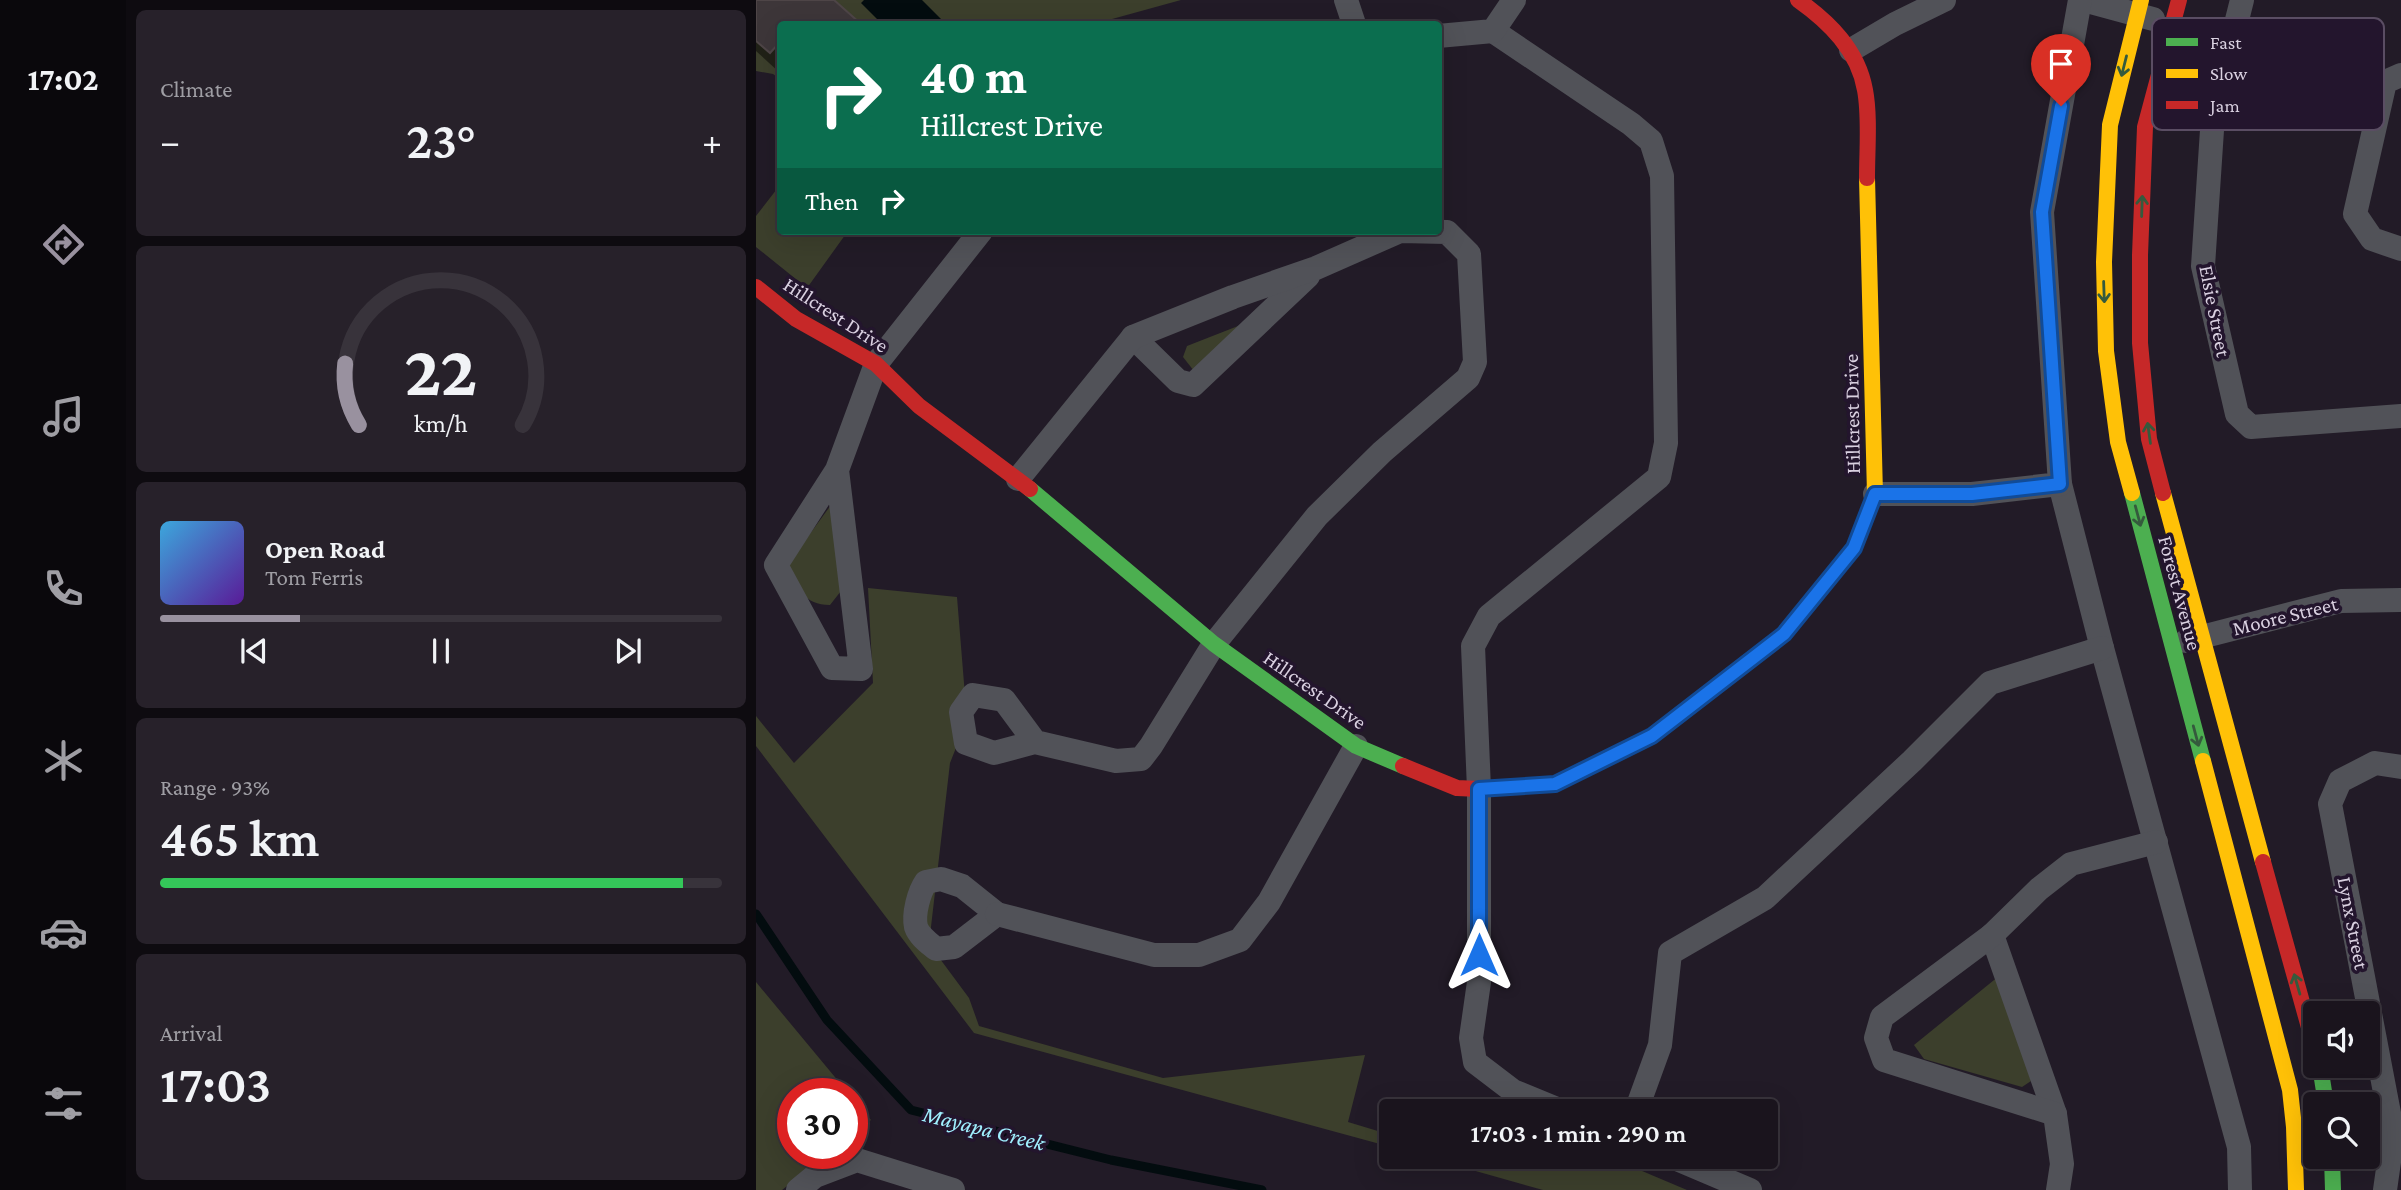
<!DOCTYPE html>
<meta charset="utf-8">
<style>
body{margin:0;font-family:"Crimson Pro",serif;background:#27212a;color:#f1f3f6;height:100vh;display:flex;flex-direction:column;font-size:26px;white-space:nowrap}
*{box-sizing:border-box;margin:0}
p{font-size:23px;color:#9f9ea4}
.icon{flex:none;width:38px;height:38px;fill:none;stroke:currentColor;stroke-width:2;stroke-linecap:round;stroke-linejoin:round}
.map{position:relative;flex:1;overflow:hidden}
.side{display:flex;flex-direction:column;gap:10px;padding:10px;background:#0e0b10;width:630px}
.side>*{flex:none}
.guide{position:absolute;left:21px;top:21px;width:665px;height:214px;border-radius:7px;box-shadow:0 7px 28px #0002,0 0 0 2px #38333b;background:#0b6e4f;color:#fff;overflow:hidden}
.tools{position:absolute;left:1547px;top:1001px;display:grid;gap:14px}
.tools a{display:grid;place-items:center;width:77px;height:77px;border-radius:7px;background:#1a141d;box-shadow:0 7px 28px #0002,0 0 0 2px #38333b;font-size:35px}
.speed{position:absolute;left:21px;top:1078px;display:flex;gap:14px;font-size:35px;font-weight:700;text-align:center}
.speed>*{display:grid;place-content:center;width:91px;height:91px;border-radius:50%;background:#1a141d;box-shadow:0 7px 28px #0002,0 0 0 2px #38333b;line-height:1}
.speed .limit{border:10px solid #d22;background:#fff;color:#111}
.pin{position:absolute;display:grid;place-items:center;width:60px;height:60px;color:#fff;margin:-72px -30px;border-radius:50% 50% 50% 0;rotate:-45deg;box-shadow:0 0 7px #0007}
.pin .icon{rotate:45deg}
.me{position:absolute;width:77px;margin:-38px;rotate:0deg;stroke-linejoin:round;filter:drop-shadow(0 0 5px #0008)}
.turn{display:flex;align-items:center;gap:24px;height:147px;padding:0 28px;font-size:32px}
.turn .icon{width:91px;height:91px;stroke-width:2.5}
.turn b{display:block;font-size:49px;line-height:60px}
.then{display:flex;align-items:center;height:66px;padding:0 28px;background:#0003;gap:14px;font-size:26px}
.big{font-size:52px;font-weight:600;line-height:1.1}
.side .card{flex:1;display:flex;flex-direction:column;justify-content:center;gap:10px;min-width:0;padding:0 24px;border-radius:10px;background:#27212a}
.side .dial{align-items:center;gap:0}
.dial svg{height:182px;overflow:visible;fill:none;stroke:#38333b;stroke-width:7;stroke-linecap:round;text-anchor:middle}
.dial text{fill:#f1f3f6;stroke:none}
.song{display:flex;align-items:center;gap:21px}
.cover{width:84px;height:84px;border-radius:10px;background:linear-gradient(135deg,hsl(200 70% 55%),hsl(270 70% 35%))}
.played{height:7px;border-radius:4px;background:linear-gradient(90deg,#99919f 25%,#38333b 25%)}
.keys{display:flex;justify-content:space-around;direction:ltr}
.heat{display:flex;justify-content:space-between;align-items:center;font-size:38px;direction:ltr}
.charge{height:10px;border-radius:5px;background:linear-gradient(90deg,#34c759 93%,#38333b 0)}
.trip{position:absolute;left:623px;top:1099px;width:399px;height:70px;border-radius:7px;background:#1a141d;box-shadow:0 7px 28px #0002,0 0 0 2px #38333b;font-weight:600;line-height:70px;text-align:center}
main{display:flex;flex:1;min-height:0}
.tabs{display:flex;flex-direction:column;width:126px;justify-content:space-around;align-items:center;background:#0a080c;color:#9f9ea4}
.tabs .icon{width:49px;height:49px}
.tabs .current{color:#99919f}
.tabs b{font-size:32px;color:#f1f3f6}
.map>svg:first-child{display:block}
</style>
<main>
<nav class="tabs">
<b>17:02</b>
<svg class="icon current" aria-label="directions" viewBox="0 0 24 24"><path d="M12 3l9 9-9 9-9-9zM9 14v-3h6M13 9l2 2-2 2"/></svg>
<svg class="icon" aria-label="music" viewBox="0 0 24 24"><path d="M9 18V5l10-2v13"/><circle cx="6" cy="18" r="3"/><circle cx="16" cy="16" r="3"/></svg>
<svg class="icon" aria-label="phone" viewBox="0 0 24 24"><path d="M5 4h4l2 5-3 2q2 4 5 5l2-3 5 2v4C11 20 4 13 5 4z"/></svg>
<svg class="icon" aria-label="climate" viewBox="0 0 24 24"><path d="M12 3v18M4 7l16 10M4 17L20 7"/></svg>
<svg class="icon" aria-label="car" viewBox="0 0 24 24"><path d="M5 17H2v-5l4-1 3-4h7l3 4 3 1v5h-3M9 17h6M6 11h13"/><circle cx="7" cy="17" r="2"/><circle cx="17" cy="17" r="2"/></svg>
<svg class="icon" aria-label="filters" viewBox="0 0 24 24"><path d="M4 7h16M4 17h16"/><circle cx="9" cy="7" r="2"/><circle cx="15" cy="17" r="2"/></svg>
</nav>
<section class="side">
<div class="card"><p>Climate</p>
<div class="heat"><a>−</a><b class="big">23°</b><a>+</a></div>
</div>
<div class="card dial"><svg viewBox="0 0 100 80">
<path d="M14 69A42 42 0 1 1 86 69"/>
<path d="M14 69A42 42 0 0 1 8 42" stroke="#99919f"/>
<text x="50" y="56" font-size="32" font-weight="700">22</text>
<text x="50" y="72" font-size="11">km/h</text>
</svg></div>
<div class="card">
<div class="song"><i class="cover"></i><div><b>Open Road</b><p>Tom Ferris</p></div></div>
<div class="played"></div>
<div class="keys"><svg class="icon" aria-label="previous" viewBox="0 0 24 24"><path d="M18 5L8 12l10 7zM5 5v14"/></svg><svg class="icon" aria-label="pause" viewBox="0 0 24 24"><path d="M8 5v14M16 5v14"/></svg><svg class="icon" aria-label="next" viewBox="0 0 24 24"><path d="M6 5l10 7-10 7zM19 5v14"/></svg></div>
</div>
<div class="card"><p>Range · 93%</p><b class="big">465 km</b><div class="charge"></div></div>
<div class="card"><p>Arrival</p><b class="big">17:03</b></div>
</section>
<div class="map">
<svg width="1645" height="1190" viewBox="0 0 1645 1190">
<rect width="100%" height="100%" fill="#221b27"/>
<g fill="#3c3f2c">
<path d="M0 0H425L338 24H24V79L17 74 0 71Z"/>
<path d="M24 185V231H92L51 288 0 247V216Z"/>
<path d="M505 317 438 371 427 357 431 346Z"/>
<path d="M75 505 85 591 74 605C48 605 42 588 29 568Z"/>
<path d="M112 588 201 597 211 720 194 763 173 944 213 998 223 1026 407 1078 609 1055 592 1122 635 1135V1147L218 1033 0 746V716L38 763 117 683Z"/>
<path d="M1243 976 1275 1081 1266 1087 1168 1059 1158 1045Z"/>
<path d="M0 982 93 1094H37V1153H73L26 1190H0Z"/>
<path d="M96 1098 115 1120 96 1134Z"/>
<path d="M670 1157H706L732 1165 735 1157H853L931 1190H787Z"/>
</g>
<path fill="#030c0f" d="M108 0H166L190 24H137L134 21 126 24 105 3Z"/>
<path fill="#0007" d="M0 0H76L102 24H24V73L0 51Z"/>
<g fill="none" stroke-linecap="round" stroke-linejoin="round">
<path stroke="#030c0f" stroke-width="9" d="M0 914 71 1020 155 1110 355 1160 506 1190"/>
</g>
<path fill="#3d3639" stroke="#4e4547" stroke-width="2" d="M0 0H78L105 24H24V42L14 53 0 41Z"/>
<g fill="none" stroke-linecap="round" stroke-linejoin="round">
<g stroke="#515258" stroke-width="24">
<path d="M590 0 598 24"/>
<path d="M1327 0 1397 19"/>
<path d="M1486 0 1457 115 1447 266 1481 414 1495 427 1645 416"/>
<path d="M737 31 875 124 895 141 906 176 910 443 903 477 733 616 717 646 723 789V982L715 1038 719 1062 757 1091 806 1111"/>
<path d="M682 36 737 31 758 0"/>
<path d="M1095 50 1139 24 1188 0"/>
<path d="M1645 75 1629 82 1599 214 1616 239 1645 249"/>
<path d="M377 337 422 381 437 385 552 276"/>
<path d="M81 470 105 669 76 668 20 565 81 470 120 364 225 231"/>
<path d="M262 479 377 337 477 297 560 268 644 231 691 232 713 254 719 362 712 378 626 452 561 516 458 644 395 746 385 759 360 761 279 742 238 753 210 743 205 712 217 695 248 700 279 742"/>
<path d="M1304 484 1346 648 1483 1147 1484 1190"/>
<path d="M1119 494H1216L1304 484 1286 212 1324 0"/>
<path d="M1430 641 1585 601 1645 600"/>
<path d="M185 879 206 886 241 914 198 947 180 949C173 943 163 936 160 927 157 914 163 892 170 882Z"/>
<path d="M241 914 398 955H443L484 940 513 902 600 746"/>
<path d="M1236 935 1299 1114"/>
<path d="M880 1111 904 1045 914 953 1009 898 1156 761 1234 683 1346 648"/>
<path d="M916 1157 994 1190"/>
<path d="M42 1190 59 1176 101 1160 197 1190"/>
<path d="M1302 1190 1306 1164 1299 1114 1128 1060 1120 1038 1126 1017 1236 935 1283 889 1315 864 1400 842"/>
<path d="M1629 1190 1637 1134 1574 804 1584 781 1619 763 1645 767"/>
</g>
<g stroke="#4caf50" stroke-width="16">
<path d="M274 489 458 644 600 746 647 766"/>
<path d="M1376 493 1447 761"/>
<path d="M1564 1066 1570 1104"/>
<path d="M1576 1157 1577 1190"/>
</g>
<g stroke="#ffc107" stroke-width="16">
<path d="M1376 493 1362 442 1350 351 1348 262 1354 125 1385 0"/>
<path d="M1407 493 1507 862"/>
<path d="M981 670 1028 634 1098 548 1119 494 1111 178"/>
<path d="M1447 761 1534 1090 1538 1127 1540 1190"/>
</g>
<g stroke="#c62828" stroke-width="16">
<path d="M1042 0C1073 22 1102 50 1109 90 1114 116 1111 150 1111 178"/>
<path d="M0 287 40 319 120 364 163 406 274 489"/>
<path d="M1407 493 1393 439 1384 343V255L1389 127 1423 0"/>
<path d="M647 766 701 788 723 789 799 784 896 736 981 670"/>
<path d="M1507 862 1559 1049"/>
</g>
</g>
<defs><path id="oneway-shaft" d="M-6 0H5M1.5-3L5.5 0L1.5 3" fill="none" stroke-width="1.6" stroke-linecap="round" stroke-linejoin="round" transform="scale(1.75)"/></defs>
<g stroke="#355a3d">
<use href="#oneway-shaft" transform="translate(1368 66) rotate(104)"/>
<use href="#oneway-shaft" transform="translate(1386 206) rotate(-88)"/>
<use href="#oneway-shaft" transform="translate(1348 292) rotate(88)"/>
<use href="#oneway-shaft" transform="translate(1393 433) rotate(-98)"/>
<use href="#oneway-shaft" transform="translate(1382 516) rotate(75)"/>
<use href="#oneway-shaft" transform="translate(1440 736) rotate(75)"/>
<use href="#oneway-shaft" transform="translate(1541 984) rotate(-106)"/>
</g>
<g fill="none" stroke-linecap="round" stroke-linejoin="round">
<g stroke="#114b97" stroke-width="18">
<path id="route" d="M723 955V789L799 784 896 736 1028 634 1098 548 1119 494H1216L1304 484 1286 212 1305 106"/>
</g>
<use href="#route" stroke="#1a73e8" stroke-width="12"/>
</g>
<g text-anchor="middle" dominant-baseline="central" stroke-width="7" stroke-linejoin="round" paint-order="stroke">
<g font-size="21" fill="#d9d0e0" stroke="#23152d">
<text transform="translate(1459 311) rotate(79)">Elsie Street</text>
<text transform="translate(80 315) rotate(33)">Hillcrest Drive</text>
<text transform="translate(1096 414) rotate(-91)">Hillcrest Drive</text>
<text transform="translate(1424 593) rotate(75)">Forest Avenue</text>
<text transform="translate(1529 616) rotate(-14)">Moore Street</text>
<text transform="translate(559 690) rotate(35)">Hillcrest Drive</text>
<text transform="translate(1597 923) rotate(79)">Lynx Street</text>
</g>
<g font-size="23" font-style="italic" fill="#a0f0ff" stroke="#23152d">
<text transform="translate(228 1128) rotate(14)">Mayapa Creek</text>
</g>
</g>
<rect x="1396" y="18" width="232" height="112" rx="10" fill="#23152d" stroke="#5a4d63" stroke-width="2"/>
<rect x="1410" y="38" width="32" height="8" fill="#4caf50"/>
<rect x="1410" y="69" width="32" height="9" fill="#ffc107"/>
<rect x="1410" y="101" width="32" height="8" fill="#c62828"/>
<g font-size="19" fill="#d9d0e0">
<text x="1454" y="49">Fast</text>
<text x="1454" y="80">Slow</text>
<text x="1454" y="112">Jam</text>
</g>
</svg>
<div class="tools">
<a><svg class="icon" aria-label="sound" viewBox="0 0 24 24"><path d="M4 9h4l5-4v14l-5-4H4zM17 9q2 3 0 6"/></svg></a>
<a><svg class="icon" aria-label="search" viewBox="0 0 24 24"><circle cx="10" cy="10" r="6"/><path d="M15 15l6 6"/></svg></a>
</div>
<div class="speed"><div class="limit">30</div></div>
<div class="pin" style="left:1305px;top:106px;background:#d93025"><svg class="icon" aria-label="arrive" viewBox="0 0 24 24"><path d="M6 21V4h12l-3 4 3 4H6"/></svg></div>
<svg class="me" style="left:723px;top:955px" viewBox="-20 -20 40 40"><path d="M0-17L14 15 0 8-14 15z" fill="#1a73e8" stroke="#fff" stroke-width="4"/></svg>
<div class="trip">17:03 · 1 min · 290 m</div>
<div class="guide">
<div class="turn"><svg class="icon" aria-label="right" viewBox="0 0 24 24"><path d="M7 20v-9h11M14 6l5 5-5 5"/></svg><div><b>40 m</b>Hillcrest Drive</div></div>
<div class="then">Then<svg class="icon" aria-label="right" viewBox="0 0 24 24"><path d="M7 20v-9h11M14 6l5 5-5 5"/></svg></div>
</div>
</div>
</main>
